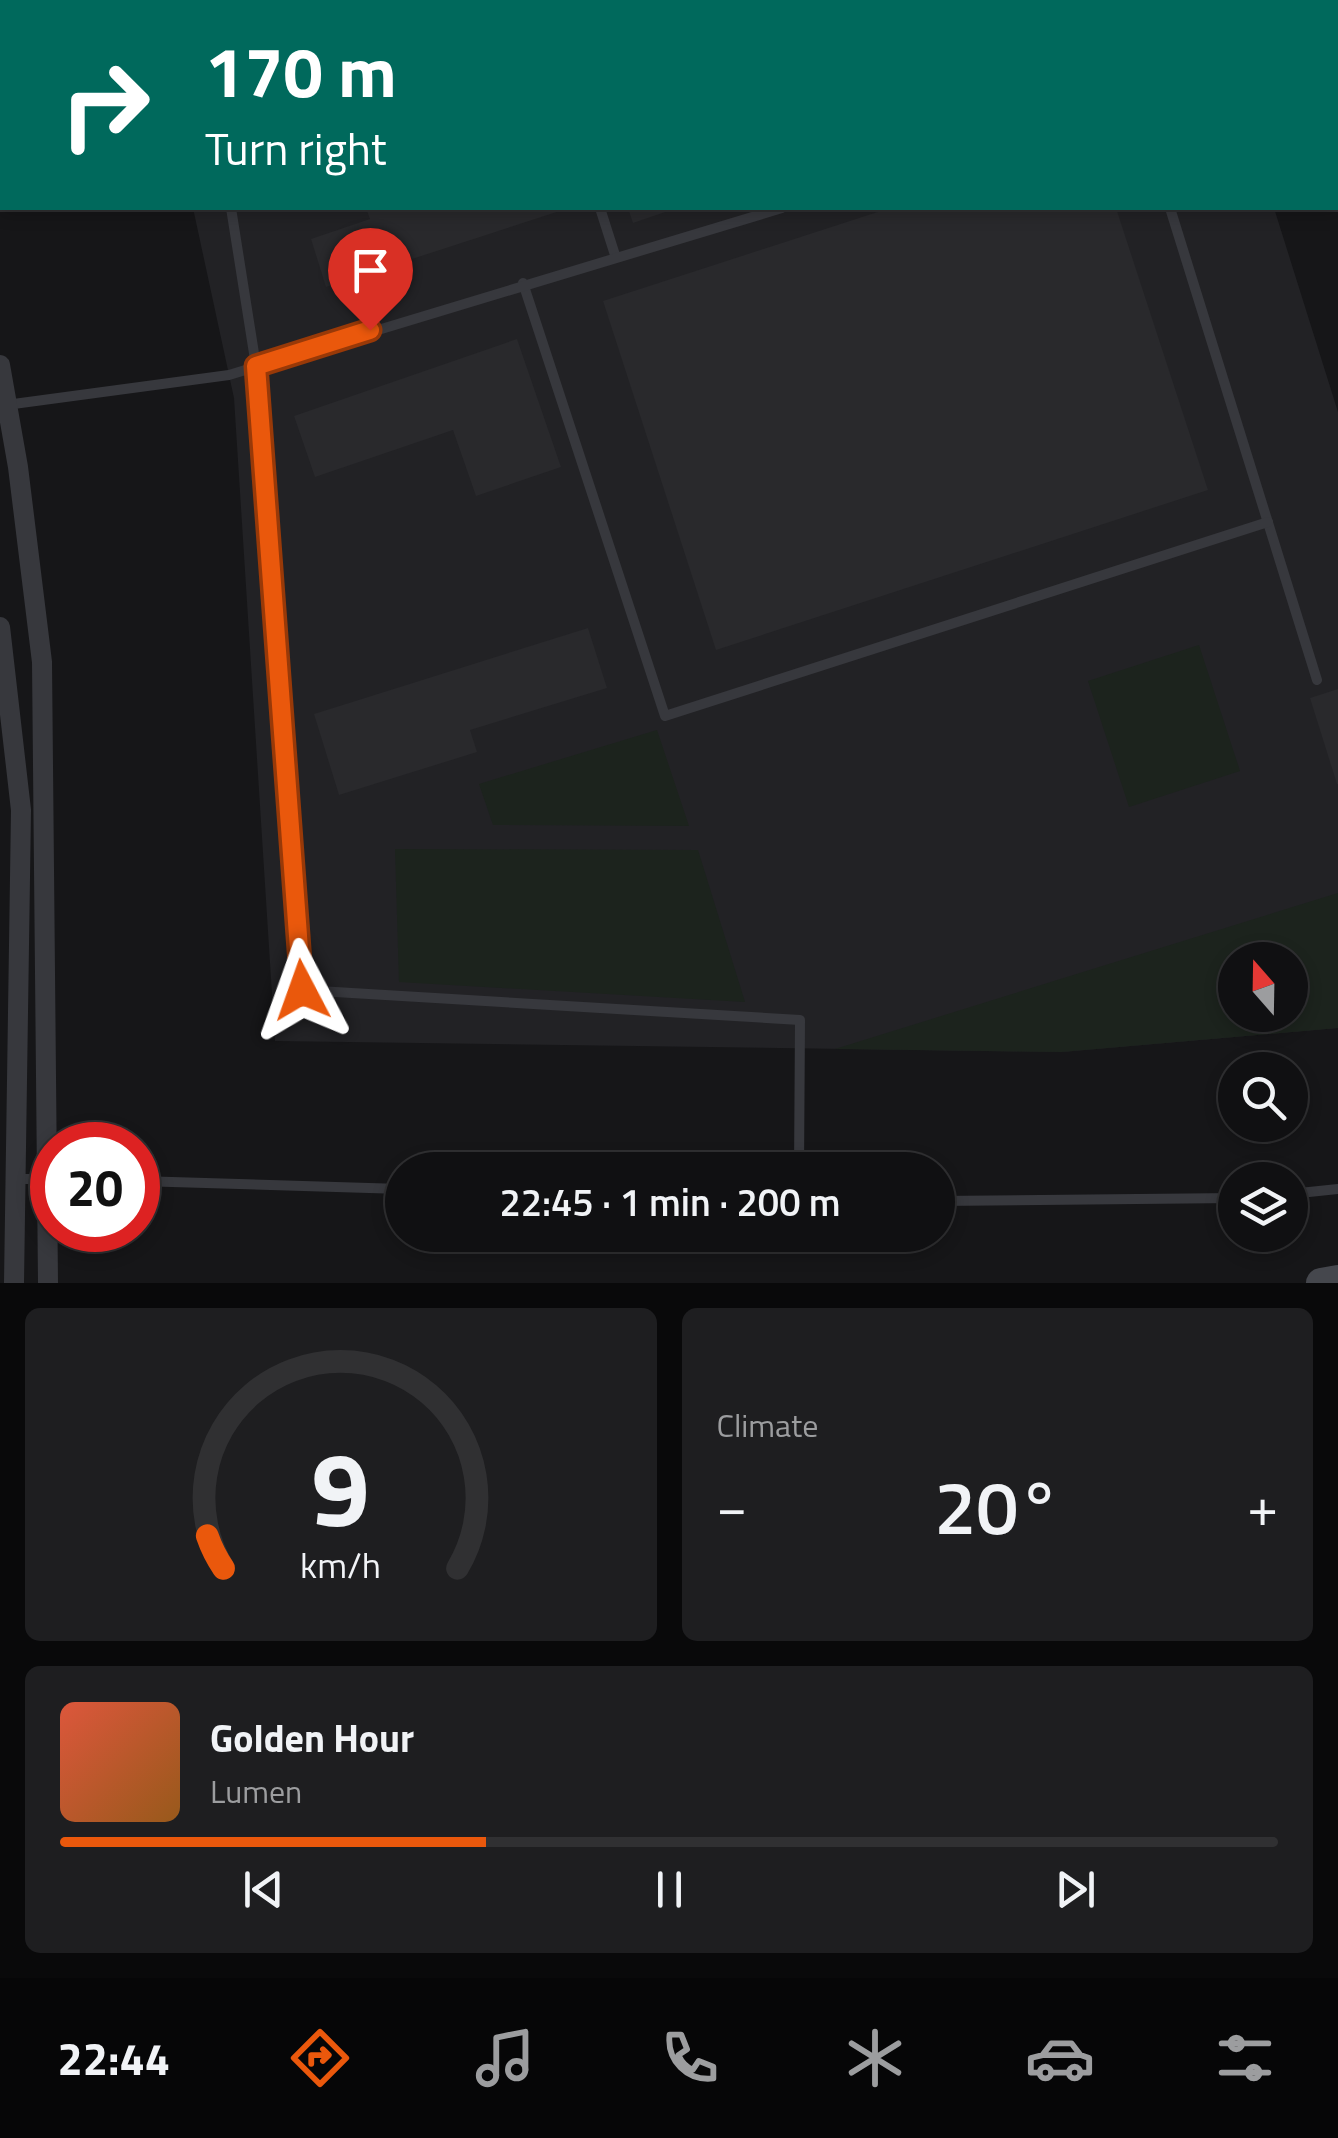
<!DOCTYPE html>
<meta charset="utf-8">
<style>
body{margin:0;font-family:"Titillium Web",sans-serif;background:#1e1e20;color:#f1f3f6;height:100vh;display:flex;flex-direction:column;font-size:38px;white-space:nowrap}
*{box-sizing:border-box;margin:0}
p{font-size:32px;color:#9c9d9f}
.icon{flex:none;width:55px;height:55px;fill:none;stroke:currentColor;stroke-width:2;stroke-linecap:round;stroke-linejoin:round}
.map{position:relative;height:1283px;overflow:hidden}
.drawer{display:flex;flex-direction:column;gap:25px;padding:25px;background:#09090a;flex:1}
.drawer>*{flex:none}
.guide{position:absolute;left:0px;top:0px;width:1340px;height:210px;box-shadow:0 5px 15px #0003,0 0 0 2px #303032;background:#00695c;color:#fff;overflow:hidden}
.needle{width:65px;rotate:340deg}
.tools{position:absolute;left:1218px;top:942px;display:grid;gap:20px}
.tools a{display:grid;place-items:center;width:90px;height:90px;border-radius:50%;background:#101012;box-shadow:0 5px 15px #0003,0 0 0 2px #303032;font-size:50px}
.speed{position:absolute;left:30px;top:1122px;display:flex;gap:20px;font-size:50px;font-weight:700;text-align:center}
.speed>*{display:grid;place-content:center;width:130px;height:130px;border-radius:50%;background:#101012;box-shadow:0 5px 15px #0003,0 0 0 2px #303032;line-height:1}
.speed .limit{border:15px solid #d22;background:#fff;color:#111}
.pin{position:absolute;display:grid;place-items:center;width:85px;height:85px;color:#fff;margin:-102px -42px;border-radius:50% 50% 50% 0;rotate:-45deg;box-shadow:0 0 10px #0007}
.pin .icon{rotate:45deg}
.me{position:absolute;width:110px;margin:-55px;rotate:356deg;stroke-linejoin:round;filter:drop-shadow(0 0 8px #0008)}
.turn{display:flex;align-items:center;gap:35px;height:210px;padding:0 40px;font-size:45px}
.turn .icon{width:130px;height:130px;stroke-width:2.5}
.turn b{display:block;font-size:70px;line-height:85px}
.big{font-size:75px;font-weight:600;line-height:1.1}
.drawer .tile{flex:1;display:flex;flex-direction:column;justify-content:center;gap:15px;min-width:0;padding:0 35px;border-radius:15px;background:#1e1e20}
.drawer .dial{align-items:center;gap:0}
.dial svg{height:260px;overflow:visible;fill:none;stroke:#303032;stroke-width:7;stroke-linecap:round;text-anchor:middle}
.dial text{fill:#f1f3f6;stroke:none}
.song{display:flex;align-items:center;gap:30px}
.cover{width:120px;height:120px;border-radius:15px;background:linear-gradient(135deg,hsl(10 70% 55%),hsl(30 70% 35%))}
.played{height:10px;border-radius:5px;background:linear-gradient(90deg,#ea580c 35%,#303032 35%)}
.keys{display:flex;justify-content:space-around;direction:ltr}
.heat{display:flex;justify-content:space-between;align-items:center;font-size:55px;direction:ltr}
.drawer .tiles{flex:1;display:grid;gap:25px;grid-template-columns:1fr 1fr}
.tile:last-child{grid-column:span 2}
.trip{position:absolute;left:385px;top:1152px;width:570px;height:100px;border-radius:50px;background:#101012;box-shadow:0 5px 15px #0003,0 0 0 2px #303032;font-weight:600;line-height:100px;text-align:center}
.dock{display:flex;height:160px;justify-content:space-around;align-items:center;background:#060607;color:#9c9d9f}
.dock .icon{width:70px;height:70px}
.dock .on{color:#ea580c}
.dock b{font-size:45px;color:#f1f3f6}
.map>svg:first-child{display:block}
</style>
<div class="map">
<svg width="1338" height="1283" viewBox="0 0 1338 1283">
<rect width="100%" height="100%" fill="#161618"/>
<g fill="#222225" fill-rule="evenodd">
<path d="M149 0H1208L1209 2H149Z"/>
<path d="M193 208H1274L1338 412V1028L1062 1052 275 1041 234 398ZM1235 960H1290V1015H1235Z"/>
</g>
<g fill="#1c231d" fill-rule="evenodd">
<path d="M1199 645 1240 771 1129 807 1088 681Z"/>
<path d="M657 730 689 826 493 825 479 784Z"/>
<path d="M395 849 698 850 745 1002 399 982Z"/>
<path d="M1338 893V1028L1062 1052 835 1049ZM1235 960H1290V1015H1235Z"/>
</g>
<g fill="#29292c">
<path d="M366 208H569L326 287 311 239 370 219Z"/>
<path d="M628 208H677L633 223Z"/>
<path d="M890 208H1116L1208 490 716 650 603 301Z"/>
<path d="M517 339 561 467 476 496 453 430 315 477 294 416Z"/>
<path d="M588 628 607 688 470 730 477 752 339 795 314 714Z"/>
<path d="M1338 689V784H1337L1310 698Z"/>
</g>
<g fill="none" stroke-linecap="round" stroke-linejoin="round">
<g stroke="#37383d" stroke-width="10">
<path d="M348 0 349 2"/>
<path d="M688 0 689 2"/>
<path d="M231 208 256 366 302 990 800 1020 799 1170"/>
<path d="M600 208 615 255"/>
<path d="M1170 208 1317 680"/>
<path d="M523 283 665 716 1268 522"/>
<path d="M6 405 229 375 782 208"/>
<path d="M16 1179H50"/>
<path d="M138 1181 402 1189"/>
<path d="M1290 1194 1338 1189"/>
<path d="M938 1201 1235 1198"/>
</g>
<g stroke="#37383d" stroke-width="20">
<path d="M0 365 18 467 42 662 48 1283"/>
<path d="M0 627 21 810 14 1283"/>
</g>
<path stroke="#45474d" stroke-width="30" d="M1321 1283 1338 1280"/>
</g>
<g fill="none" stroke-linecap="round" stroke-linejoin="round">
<g stroke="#983908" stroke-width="25">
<path id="route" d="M302 990 256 366 370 330"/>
</g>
<use href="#route" stroke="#ea580c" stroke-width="18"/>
</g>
</svg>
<div class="tools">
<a><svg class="needle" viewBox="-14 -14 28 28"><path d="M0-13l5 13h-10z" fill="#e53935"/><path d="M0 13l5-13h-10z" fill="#9c9d9f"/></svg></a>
<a><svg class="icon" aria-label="search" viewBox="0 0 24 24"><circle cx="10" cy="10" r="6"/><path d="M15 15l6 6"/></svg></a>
<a><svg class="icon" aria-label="layers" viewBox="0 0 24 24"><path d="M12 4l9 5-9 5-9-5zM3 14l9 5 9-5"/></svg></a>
</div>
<div class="speed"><div class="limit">20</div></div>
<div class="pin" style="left:370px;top:330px;background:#d93025"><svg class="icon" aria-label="arrive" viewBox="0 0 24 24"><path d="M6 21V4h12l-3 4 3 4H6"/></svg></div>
<svg class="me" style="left:302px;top:990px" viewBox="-20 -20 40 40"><path d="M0-17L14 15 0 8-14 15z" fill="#ea580c" stroke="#fff" stroke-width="4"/></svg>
<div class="trip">22:45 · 1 min · 200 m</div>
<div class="guide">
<div class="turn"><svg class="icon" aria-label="right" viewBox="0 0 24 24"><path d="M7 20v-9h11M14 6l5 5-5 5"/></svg><div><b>170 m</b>Turn right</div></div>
</div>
</div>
<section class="drawer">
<div class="tiles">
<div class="tile dial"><svg viewBox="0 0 100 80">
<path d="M14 69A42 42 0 1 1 86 69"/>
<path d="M14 69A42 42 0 0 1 9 59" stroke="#ea580c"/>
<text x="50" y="56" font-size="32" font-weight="700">9</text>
<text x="50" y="72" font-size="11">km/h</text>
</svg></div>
<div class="tile"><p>Climate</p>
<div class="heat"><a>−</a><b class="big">20°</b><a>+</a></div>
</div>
<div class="tile">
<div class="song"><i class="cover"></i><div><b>Golden Hour</b><p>Lumen</p></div></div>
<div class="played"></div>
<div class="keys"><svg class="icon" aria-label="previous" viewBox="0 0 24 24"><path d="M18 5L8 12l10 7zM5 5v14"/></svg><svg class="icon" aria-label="pause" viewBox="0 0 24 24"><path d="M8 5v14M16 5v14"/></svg><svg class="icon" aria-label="next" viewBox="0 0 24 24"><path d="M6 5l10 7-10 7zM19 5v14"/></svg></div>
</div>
</div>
</section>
<nav class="dock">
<b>22:44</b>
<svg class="icon on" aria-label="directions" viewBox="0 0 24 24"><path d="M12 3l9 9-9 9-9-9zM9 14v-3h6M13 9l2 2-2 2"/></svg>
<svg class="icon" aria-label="music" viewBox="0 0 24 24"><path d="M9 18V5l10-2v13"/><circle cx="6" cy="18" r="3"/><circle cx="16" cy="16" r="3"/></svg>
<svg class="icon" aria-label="phone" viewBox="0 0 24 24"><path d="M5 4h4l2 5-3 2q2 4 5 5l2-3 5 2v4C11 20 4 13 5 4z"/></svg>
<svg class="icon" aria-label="climate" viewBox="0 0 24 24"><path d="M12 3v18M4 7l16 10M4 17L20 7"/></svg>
<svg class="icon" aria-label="car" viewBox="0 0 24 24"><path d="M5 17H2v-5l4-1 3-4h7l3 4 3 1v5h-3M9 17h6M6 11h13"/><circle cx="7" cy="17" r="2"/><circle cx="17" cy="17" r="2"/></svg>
<svg class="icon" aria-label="filters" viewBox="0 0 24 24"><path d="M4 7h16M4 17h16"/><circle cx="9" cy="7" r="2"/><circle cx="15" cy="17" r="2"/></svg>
</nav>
